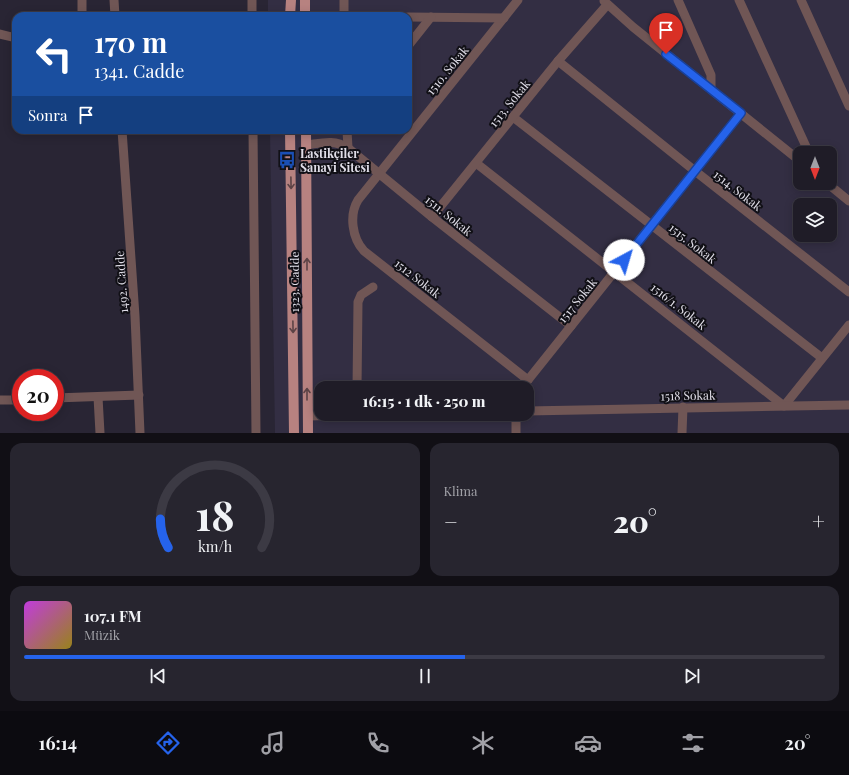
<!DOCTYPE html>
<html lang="tr">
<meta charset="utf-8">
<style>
body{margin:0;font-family:"Playfair Display",serif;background:#27252f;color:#f1f3f6;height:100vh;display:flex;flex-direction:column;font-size:15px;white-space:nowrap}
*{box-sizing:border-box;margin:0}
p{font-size:13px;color:#a1a1a7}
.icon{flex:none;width:22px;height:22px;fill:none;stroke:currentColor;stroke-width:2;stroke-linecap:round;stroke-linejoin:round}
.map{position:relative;height:433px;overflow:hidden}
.drawer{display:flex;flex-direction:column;gap:10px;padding:10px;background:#110f15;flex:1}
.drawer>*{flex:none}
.top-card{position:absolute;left:12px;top:12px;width:400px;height:122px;border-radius:12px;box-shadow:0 2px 10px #0003,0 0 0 1px #3c3a44;background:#1a4fa0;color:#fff;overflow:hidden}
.needle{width:26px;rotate:180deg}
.controls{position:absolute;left:793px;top:146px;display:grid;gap:8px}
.controls a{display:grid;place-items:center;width:44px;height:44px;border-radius:8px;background:#1f1c27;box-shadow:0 2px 10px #0003,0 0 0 1px #3c3a44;font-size:20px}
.speed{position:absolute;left:12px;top:369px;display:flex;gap:8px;font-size:20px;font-weight:700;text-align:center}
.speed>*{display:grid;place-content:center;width:52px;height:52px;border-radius:50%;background:#1f1c27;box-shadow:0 2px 10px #0003,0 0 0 1px #3c3a44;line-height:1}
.speed .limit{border:6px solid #d22;background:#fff;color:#111}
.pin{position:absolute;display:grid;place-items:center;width:34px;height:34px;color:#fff;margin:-41px -17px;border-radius:50% 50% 50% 0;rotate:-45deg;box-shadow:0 0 4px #0007}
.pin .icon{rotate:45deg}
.me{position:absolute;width:44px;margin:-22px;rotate:39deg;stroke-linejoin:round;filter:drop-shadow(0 0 3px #0008)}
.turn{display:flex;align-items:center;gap:14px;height:84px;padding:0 16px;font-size:18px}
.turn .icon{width:52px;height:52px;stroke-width:2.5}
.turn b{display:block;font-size:28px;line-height:34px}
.then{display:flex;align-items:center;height:38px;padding:0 16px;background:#0003;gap:8px;font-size:15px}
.big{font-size:30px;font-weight:800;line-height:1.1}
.drawer .widget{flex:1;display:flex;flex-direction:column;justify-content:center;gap:6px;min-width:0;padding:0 14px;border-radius:12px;background:#27252f}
.drawer .dial{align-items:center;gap:0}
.dial svg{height:104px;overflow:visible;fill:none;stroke:#3c3a44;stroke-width:7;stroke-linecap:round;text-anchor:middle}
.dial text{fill:#f1f3f6;stroke:none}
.song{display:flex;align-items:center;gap:12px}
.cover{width:48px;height:48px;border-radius:6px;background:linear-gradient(135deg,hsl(290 70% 55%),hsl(50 70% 35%))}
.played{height:4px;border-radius:2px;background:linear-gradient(90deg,#2563eb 55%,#3c3a44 55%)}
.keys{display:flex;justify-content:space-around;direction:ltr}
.heat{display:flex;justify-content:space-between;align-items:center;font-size:22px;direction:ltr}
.drawer .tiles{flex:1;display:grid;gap:10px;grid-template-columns:1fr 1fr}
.widget:last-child{grid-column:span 2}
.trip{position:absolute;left:314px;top:381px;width:220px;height:40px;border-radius:12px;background:#1f1c27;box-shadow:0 2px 10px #0003,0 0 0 1px #3c3a44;font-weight:800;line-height:40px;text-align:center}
.dock{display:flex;height:64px;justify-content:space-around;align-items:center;background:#0c0b10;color:#a1a1a7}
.dock .icon{width:28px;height:28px}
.dock .selected{color:#2563eb}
.dock b{font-size:18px;color:#f1f3f6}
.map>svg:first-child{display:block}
</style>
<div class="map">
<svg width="849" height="433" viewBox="0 0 849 433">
<rect width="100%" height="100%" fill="#292534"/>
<path fill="#332e43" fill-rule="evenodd" d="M268 0H849V433H275L270 130H408V16H268ZM800 153H830V183H800ZM800 205H830V235H800ZM321 388H527V414H321Z"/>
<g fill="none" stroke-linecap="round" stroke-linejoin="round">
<g stroke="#705655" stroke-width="9">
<path d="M82 0V16"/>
<path d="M114 0 115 16"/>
<path d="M252 0V16"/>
<path d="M344 0V16"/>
<path d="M518 0 358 200C349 215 352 238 364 251L528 380"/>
<path d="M678 0 711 75V89"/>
<path d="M739 0 809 153"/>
<path d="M801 0 849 106"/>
<path d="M604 1 633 27 800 161"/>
<path d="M408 17 504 18"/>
<path d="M0 34 16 38"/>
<path d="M408 46 431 17"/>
<path d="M558 61 695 171 849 292"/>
<path d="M513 117 822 358"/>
<path d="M122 130 135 316 140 433"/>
<path d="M253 130 256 433"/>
<path d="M347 130 348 148"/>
<path d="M306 145C322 143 334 139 348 148L432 217 571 326"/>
<path d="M476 163 784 406 849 325"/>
<path d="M827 183 849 201"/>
<path d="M432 217 558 61 607 5"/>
<path d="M357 388 358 302 361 295 373 287"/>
<path d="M521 388V385L528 380 741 113"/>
<path d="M98 397 100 433"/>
<path d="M55 398 139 395"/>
<path d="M0 400H21"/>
<path d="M527 411 849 405"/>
<path d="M308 416 393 414"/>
<path d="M516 433V414"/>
<path d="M682 433 683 407"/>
</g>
<g stroke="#b78280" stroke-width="10">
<path d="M305 0V16"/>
<path d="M290 16 291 0"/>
<path d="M290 130 294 433"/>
<path d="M306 130 308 433"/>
</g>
</g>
<defs><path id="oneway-shaft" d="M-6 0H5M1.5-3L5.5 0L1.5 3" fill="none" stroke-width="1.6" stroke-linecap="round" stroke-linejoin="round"/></defs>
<g stroke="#5c4346">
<use href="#oneway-shaft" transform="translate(291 183) rotate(89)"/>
<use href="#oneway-shaft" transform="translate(307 264) rotate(-90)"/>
<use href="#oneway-shaft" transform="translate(293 327) rotate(89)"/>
<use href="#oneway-shaft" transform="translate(307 394) rotate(-90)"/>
</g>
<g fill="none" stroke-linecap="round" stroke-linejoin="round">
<g stroke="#184099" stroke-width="10">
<path id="route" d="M624 260 741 113 666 54"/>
</g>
<use href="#route" stroke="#2563eb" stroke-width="7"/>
</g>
<defs>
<g id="bus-bare" transform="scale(1.38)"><path d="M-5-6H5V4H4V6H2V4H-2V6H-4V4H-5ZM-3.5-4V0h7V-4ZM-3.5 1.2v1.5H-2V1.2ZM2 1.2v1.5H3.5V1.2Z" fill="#1a4fb4" stroke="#111016" stroke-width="2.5" paint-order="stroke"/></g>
</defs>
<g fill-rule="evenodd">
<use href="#bus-bare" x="287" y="160"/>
</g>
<g text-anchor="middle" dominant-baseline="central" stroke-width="4" stroke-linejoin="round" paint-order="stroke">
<g font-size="12" fill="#e0dee8" stroke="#111016">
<text transform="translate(447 70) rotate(-51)">1510. Sokak</text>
<text transform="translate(509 103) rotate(-51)">1513. Sokak</text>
<text transform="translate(738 190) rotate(38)">1514. Sokak</text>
<text transform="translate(449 215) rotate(39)">1511. Sokak</text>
<text transform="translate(693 243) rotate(38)">1515. Sokak</text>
<text transform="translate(418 278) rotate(38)">1512 Sokak</text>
<text transform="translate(121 282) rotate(-94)">1492. Cadde</text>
<text transform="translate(294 282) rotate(-90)">1323. Cadde</text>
<text transform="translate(577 300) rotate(-51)">1517 Sokak</text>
<text transform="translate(679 306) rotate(38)">1516/1. Sokak</text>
<text transform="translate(688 395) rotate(-1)">1518 Sokak</text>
</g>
<g font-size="12" font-weight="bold" fill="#e0dee8" stroke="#111016" text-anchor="start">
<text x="300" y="153">Lastikçiler<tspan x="300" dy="14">Sanayi Sitesi</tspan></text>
</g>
</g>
</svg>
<div class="controls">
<a><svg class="needle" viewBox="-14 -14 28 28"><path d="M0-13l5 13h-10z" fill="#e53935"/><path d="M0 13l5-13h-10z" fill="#a1a1a7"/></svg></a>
<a><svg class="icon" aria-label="layers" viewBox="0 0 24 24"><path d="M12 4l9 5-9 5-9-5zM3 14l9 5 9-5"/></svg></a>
</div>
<div class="speed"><div class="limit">20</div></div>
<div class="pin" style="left:666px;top:54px;background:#d93025"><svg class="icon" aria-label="arrive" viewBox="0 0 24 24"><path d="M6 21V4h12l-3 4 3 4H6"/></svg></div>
<svg class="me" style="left:624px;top:260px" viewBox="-20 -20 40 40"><circle r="19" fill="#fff"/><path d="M0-13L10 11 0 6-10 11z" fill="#2563eb"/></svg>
<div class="trip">16:15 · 1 dk · 250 m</div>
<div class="top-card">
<div class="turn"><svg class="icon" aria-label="left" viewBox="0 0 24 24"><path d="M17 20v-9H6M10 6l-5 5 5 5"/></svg><div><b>170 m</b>1341. Cadde</div></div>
<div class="then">Sonra<svg class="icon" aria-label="arrive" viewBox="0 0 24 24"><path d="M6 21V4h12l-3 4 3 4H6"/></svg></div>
</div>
</div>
<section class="drawer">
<div class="tiles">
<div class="widget dial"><svg viewBox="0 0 100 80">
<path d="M14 69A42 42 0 1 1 86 69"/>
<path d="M14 69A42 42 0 0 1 8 47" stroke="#2563eb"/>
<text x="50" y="56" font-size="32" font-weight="700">18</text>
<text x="50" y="72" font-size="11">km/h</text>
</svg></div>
<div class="widget"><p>Klima</p>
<div class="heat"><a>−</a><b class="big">20°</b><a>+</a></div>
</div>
<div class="widget">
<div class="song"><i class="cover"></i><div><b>107.1 FM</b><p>Müzik</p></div></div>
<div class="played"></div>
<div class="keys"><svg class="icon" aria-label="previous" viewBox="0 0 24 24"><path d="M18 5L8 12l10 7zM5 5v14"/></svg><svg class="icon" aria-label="pause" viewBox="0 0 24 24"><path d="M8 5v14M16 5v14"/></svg><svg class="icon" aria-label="next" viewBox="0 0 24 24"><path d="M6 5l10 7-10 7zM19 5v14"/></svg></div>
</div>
</div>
</section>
<nav class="dock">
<b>16:14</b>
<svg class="icon selected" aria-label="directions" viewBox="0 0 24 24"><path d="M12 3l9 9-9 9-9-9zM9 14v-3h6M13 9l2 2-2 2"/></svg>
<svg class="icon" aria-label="music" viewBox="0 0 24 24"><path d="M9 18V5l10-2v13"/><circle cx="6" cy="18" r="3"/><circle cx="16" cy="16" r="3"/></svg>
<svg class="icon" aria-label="phone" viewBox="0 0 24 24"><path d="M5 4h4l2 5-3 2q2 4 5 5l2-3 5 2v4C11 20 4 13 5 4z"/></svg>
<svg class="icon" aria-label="climate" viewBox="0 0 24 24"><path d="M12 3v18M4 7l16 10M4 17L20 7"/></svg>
<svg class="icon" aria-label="car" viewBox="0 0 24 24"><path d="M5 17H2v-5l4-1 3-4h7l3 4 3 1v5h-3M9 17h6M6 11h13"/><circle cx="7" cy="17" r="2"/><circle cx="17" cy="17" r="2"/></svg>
<svg class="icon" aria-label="filters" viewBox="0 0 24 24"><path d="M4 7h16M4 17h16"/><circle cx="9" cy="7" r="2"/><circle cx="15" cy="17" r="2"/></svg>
<b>20°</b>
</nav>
